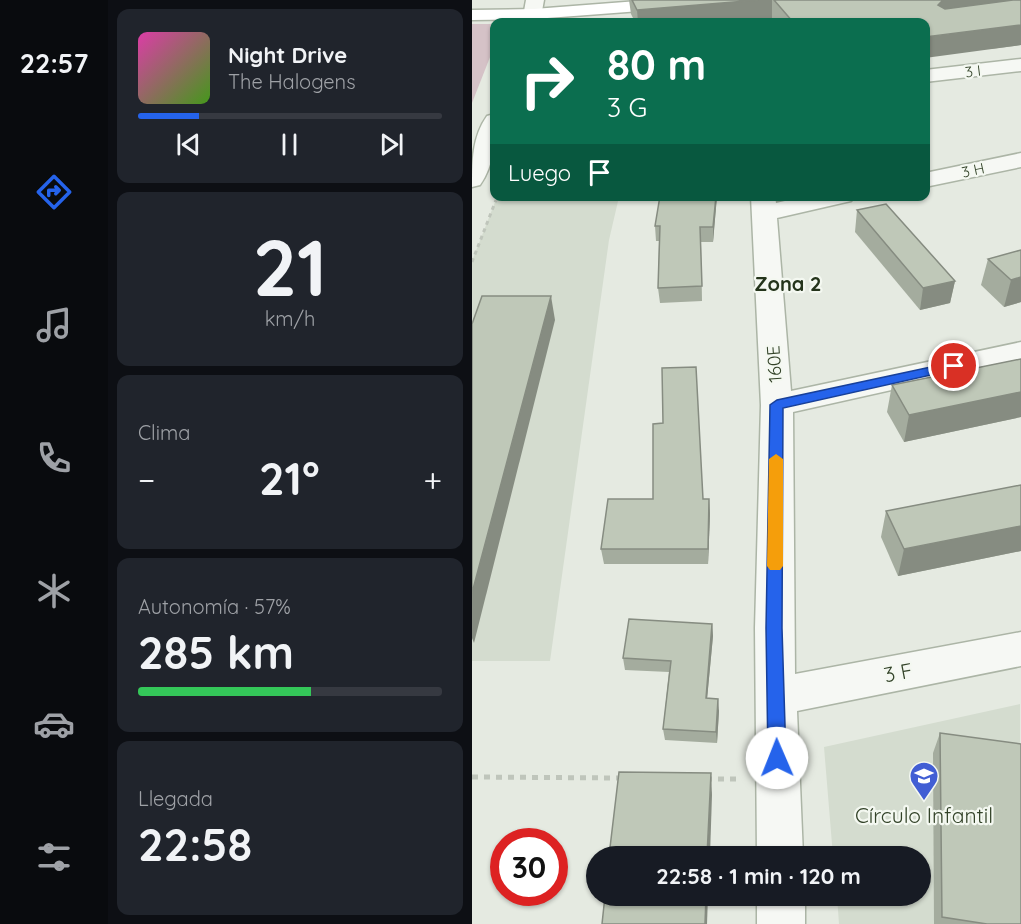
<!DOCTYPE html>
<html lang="es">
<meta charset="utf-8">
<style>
body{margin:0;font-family:Quicksand,sans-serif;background:#20242c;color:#f1f3f6;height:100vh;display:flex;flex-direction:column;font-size:22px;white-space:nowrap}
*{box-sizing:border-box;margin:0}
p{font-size:20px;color:#9ea1a6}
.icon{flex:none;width:33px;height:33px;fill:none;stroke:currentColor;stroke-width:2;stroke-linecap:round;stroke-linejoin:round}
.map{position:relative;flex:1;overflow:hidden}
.panel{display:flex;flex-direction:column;gap:9px;padding:9px;background:#0d0f14;width:364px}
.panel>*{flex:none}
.guide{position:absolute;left:18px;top:18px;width:440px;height:183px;border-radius:12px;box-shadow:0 2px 4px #0004;background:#0b6e4f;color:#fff;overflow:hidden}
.speed{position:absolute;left:18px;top:828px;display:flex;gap:12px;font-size:30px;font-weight:700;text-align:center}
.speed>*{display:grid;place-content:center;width:78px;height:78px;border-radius:50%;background:#171b24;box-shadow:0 2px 4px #0004;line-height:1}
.speed .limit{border:9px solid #d22;background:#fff;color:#111}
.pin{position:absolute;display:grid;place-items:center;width:51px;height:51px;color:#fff;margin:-26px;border:3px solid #fff;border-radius:50%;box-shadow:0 2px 6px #0007}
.me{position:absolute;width:66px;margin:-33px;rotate:359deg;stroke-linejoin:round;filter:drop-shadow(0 0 4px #0008)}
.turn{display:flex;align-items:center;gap:21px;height:126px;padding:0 18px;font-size:27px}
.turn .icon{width:78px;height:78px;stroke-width:2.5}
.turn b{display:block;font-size:42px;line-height:51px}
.then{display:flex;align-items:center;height:57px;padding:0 18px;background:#0003;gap:12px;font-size:22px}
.big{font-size:45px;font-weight:700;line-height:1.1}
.panel .widget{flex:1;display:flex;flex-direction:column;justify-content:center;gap:9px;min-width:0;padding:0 21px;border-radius:12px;background:#20242c}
.panel .dial{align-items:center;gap:0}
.dial b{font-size:78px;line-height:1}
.song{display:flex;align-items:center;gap:18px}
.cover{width:72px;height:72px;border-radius:9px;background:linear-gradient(135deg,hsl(320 70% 55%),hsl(100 70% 35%))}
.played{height:6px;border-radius:3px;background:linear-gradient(90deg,#2563eb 20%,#363941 20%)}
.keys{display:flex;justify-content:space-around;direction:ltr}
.heat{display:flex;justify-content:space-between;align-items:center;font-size:33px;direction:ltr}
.charge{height:9px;border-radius:4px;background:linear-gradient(90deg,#34c759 57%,#363941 0)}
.trip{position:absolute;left:114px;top:846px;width:345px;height:60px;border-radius:30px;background:#171b24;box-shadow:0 2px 4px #0004;font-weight:700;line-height:60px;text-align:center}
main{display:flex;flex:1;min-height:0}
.menu{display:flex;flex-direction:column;width:108px;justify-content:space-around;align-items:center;background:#090b0e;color:#9ea1a6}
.menu .icon{width:42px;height:42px}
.menu .on{color:#2563eb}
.menu b{font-size:27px;color:#f1f3f6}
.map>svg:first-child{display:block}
</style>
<main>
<nav class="menu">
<b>22:57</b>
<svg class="icon on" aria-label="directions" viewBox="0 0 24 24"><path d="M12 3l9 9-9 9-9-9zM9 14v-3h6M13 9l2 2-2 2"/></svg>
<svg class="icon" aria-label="music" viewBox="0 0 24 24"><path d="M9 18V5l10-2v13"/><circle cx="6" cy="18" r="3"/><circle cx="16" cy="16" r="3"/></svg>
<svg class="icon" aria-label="phone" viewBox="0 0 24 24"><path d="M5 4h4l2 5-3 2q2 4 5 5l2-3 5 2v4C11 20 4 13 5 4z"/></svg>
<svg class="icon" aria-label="climate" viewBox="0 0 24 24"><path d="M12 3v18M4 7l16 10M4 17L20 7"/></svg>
<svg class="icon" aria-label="car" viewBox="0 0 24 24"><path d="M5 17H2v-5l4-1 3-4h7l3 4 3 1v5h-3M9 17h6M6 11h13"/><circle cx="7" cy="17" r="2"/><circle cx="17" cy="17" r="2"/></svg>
<svg class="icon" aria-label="filters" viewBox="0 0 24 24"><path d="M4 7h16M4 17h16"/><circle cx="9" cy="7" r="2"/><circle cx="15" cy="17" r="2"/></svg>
</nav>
<section class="panel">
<div class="widget">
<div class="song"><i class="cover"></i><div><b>Night Drive</b><p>The Halogens</p></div></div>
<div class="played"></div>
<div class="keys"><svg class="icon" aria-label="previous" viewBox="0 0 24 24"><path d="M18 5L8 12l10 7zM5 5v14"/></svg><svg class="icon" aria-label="pause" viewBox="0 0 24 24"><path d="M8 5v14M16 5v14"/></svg><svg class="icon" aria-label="next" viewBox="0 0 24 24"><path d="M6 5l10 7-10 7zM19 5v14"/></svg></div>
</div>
<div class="widget dial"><b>21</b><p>km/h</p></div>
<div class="widget"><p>Clima</p>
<div class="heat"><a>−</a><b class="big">21°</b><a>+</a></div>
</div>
<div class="widget"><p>Autonomía · 57%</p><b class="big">285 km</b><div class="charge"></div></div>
<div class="widget"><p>Llegada</p><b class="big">22:58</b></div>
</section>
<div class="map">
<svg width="549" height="924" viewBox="0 0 549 924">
<rect width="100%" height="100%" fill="#e5eae1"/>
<g fill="#d4dccf">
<path d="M25 197H147L137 240 78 661H0V261Z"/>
<path d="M548 704V924H367L365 896H448V856H361L352 747Z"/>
</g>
<path fill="#d5c2c7" d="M0 24H22V47L0 103Z"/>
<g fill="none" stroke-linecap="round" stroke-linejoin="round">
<g stroke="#acb5a6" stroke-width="3">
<g id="street">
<path d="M54 0H72L68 22H50Z"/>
<path d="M549 59V71L453 82V70Z"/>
<path d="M22 114C25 137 22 165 8 185L0 187C0 162 0 137 15 116Z"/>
<path d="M549 153V167L453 187V173Z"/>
<path d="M279 196H303L304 203 335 196H383L379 201 305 218 319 391 549 342V361L321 412 323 674 549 632V666L325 711 331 856H285L283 628 289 405Z"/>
<rect x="285" y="896" width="48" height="28"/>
</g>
</g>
<g stroke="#acb5a6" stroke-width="3">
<path id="secondary" d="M179 0H257L254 4 248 5 62 19 0 20V10L62 9Z"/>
</g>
<path stroke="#bfc5bb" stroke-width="3" stroke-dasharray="4 4" stroke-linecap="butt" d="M0 262 24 200"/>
<g stroke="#bfc5bb" stroke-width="5" stroke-dasharray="6 6" stroke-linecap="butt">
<path d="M0 777 149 778"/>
<path d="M234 779H269"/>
</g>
<use href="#street" fill="#f6f8f4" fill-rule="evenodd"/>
<use href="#secondary" fill="#fff" fill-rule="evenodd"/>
</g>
<g fill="#a4ac9e">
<path d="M157 0H549V45L519 49 453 22H303L300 19 257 22H163L159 14Z"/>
<path d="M188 196H245L241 242H229L230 301 188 303 186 288 187 241H184L183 226Z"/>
<path d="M385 210 483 281 478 303 448 310 383 232Z"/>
<path d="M549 250V302L532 307 509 285 516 259Z"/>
<path d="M549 359V417L432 442 415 412 420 385Z"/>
<path d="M549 485V551L426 576 409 537 414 511Z"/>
<path d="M231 499H237L238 514 236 564H132L129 549Z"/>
<path d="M240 624 241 636 235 699 247 711 245 743 193 740 191 729 197 672 153 670 151 658Z"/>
<path d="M468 733 549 924H462L461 753Z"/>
</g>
<g fill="#868c81">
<path d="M286 0H300V19L257 22H166L165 10Z"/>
<path d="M471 0H549L470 19 466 5Z"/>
<path d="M549 25V45L453 58V37Z"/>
<path d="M244 196H245L241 242V227Z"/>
<path d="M549 277V302L532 307 539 280Z"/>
<path d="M483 281 478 303 448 310 451 288Z"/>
<path d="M79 296 83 320 2 643 0 638V593Z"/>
<path d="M549 392V417L432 442 437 415Z"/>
<path d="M237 499 238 514 236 564V549Z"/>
<path d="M549 526V551L426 576 432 549Z"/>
<path d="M240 624 241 636 234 710V698Z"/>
<path d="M246 699 247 711 245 743 244 732Z"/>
<path d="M239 773 240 795 238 856H235Z"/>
<path d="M234 896H236L235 924H233Z"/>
</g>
<g fill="#bfc8b8" stroke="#868c81" stroke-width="1.5">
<path d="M160 0H286L165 10Z"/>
<path d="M302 0H471L466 5 473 9 541 0H549V25L453 37V22H321Z"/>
<path d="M188 196H244L241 227H228L230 286 186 288 188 226H183Z"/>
<path d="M414 204 483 281 451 288 385 210Z"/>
<path d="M549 250V277L539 280 516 259Z"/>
<path d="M10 296H79L0 593V324Z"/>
<path d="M549 359V392L437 415 420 385Z"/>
<path d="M224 367 231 499H237L236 549H129L136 499H181V424L191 423 190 368Z"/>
<path d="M549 485V526L432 549 414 511Z"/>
<path d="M157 619 240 624 234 698 246 699 244 732 191 729 199 661 151 658Z"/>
<path d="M468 733 549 744V924H515L470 917Z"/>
<path d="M147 772 239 773 235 856H137Z"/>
<path d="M133 896H234L233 924H130Z"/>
</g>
<path fill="#2563eb" stroke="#184099" stroke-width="1.5" d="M482 362 486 363V369L311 408 310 628 314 758 311 764 305 767 299 764 296 758 294 628 298 405 305 400Z"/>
<path fill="#f59e0b" d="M304 454 311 459V566L308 570H298L295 566 297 459Z"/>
<defs>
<g id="school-pin" transform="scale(1.5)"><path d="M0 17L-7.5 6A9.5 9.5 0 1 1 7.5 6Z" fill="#415ed4" stroke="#f4f8f1"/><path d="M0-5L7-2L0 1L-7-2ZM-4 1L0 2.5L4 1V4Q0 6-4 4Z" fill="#fff"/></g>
</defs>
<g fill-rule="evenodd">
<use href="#school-pin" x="452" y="776"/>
</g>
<g text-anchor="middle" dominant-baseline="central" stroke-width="4.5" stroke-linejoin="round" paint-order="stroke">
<g font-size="15" fill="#334329" stroke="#f4f8f1">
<text transform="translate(501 71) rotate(-7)">3 I</text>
<text transform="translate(501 170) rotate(-12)">3 H</text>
</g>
<g font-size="18" fill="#334329" stroke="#f4f8f1">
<text transform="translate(302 364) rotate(-94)">160E</text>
</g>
<g font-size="20" font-weight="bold" fill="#24341b" stroke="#f4f8f1">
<text x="316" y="283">Zona 2</text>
</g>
<g font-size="21" fill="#334329" stroke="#f4f8f1">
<text transform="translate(426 672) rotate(-11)">3 F</text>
</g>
<g font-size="21" fill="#334329" stroke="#f4f8f1">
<text x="452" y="815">Círculo Infantil</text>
</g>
</g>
</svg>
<div class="speed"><div class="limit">30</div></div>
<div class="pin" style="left:482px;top:366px;background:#d93025"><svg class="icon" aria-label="arrive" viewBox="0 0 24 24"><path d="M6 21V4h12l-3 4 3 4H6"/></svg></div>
<svg class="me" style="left:305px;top:758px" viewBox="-20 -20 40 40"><circle r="19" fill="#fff"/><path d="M0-13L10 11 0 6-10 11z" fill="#2563eb"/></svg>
<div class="trip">22:58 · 1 min · 120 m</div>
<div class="guide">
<div class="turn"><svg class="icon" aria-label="right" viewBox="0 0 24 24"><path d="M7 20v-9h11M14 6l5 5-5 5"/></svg><div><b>80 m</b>3 G</div></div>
<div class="then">Luego<svg class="icon" aria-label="arrive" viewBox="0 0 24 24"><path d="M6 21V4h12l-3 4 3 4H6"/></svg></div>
</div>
</div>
</main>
